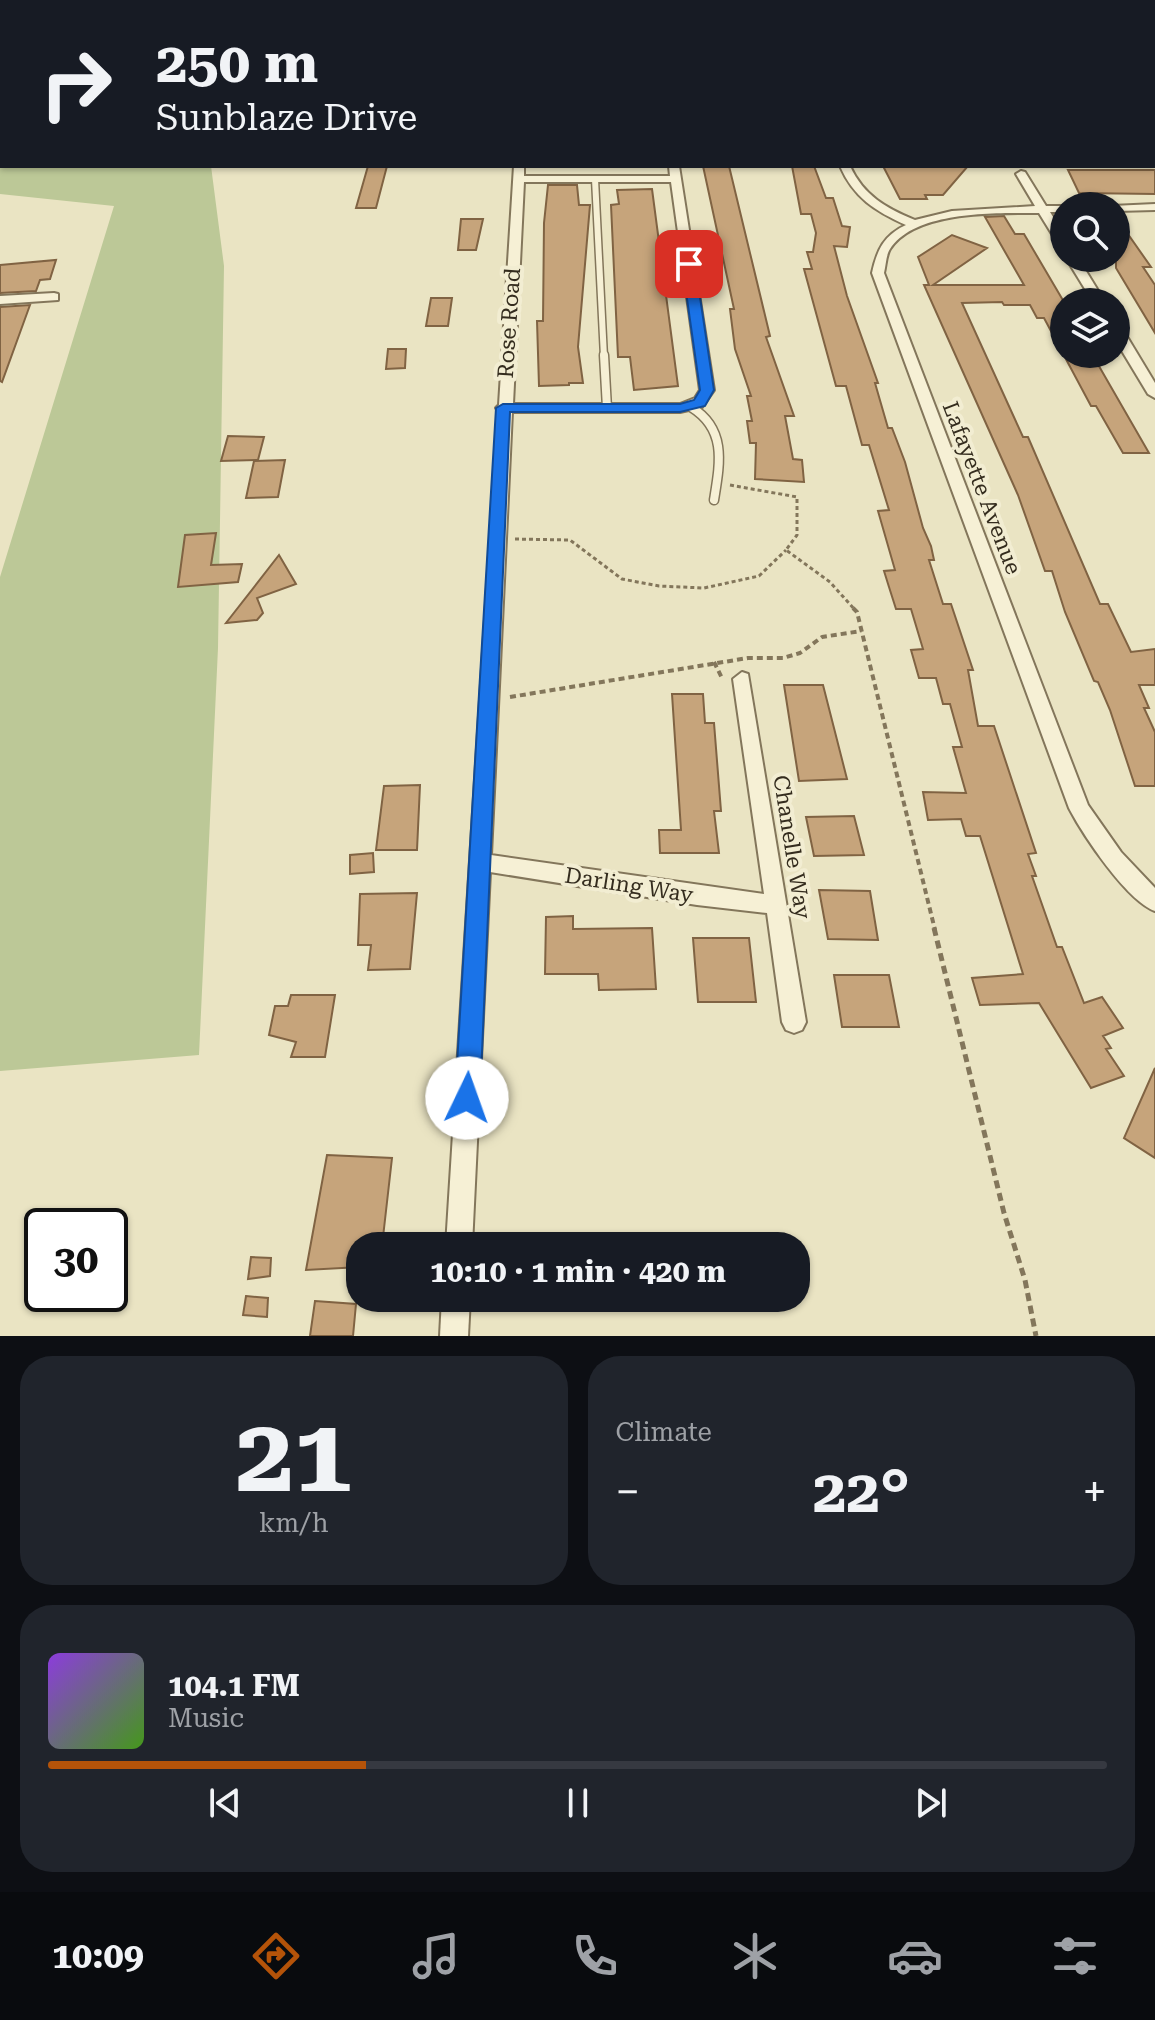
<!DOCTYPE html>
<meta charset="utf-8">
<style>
body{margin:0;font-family:"Roboto Serif",serif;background:#20242c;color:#f1f3f6;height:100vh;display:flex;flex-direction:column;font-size:30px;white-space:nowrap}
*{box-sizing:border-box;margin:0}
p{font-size:26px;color:#9ea1a6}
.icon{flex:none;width:44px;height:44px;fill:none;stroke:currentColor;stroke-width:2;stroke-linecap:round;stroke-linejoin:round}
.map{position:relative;height:1336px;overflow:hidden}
.side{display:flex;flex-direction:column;gap:20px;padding:20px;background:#0d0f14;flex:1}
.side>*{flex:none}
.hud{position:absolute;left:0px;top:0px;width:1156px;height:168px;box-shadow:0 2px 6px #0004;background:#171b24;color:#f1f3f6;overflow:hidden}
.controls{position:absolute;left:1050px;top:192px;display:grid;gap:16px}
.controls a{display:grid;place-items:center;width:80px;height:80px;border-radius:50%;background:#171b24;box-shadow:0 2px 6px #0004;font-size:40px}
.speed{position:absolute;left:24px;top:1208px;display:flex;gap:16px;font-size:40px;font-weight:700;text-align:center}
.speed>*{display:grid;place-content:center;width:104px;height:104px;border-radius:50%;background:#171b24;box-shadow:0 2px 6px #0004;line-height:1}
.speed .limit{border:4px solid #111;border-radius:12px;background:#fff;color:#111}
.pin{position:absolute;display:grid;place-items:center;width:68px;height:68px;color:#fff;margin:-34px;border-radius:16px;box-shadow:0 4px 12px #0006}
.me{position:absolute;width:88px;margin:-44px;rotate:3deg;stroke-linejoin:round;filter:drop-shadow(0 0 6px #0008)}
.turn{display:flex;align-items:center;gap:28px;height:168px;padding:0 24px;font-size:36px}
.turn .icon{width:104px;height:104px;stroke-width:2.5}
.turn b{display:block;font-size:56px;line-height:68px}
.big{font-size:60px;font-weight:700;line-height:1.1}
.side .tile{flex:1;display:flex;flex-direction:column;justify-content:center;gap:12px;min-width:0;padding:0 28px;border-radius:32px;background:#20242c}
.side .dial{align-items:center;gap:0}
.dial b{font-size:104px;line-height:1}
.song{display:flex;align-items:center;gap:24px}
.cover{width:96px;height:96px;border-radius:12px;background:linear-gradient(135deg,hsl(270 70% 55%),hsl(100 70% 35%))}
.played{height:8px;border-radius:4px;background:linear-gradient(90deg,#b45309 30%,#363941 30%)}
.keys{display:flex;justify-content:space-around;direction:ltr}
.heat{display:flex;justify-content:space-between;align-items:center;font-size:44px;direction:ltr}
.side .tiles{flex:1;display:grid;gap:20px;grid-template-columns:1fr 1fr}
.tile:last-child{grid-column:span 2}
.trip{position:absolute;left:346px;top:1232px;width:464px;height:80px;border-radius:32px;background:#171b24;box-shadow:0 2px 6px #0004;font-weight:700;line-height:80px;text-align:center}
.tabs{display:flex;height:128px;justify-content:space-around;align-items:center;background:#090b0e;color:#9ea1a6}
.tabs .icon{width:56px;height:56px}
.tabs .on{color:#b45309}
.tabs b{font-size:36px;color:#f1f3f6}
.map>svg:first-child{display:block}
</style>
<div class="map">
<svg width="1155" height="1336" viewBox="0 0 1155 1336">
<rect width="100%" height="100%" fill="#eae4c3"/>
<path fill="#bcc897" d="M0 0H1155V80L1154 2H2V166H211L224 266 218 648 199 1055 0 1071V577L114 206 0 194Z"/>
<g fill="#c6a47b" stroke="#806343" stroke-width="2">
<path d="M368 166H387L376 208H356Z"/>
<path d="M703 166H729L770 336 766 337 794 416H785L793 459 802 460 804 482 755 479 756 443H750L747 421H752L747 396H751L735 349 730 309H734Z"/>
<path d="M792 166H814L826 198H833L842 226 850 227 847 247 834 246 847 296 878 383H875L888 428H892L905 462 923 528 931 546 934 560H929L943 604H951L973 670H968L978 726H994L1036 853 1028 854 1036 876H1032L1057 947H1062L1084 1003 1102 997 1123 1028 1103 1036 1111 1048 1106 1049 1124 1076 1091 1088 1039 1003 980 1005 972 978 1023 974 980 836H966L961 819 928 820 923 792 966 793 953 747H962L950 704H943L936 678H919L911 650 923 649 911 609H896L889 587 884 571 895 570 878 511 889 510 869 445H862L846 386H836L804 269H812L807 252H813L816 233 811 214H801Z"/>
<path d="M883 166H968L943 195H925L927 199H900Z"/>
<path d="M1068 170H1155V194L1079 193Z"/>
<path d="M548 185H577L579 205H590L578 347 583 383H569V385L539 386 537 321H543L544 223Z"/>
<path d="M652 189 678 386 634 390 630 357H618L611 205 619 204 617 190Z"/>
<path d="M1004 216 1015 234H1024L1064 302V354H1092L1149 453H1123L1096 406H1091L1044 318H1037L1030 305H1004L1002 302 962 303 1023 437H1028L1100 604H1108L1131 652 1155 649V685H1139L1149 708H1144L1155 732V786H1135L1110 710 1098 682 1094 681 1065 612 1052 571H1045L1018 495 924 285H929L918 257 952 235 987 248 933 285H1024L985 217Z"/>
<path d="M1116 217 1151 267H1143L1155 285V333L1116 268Z"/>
<path d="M461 219H483L476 250H458Z"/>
<path d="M56 260 50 279 40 280 36 291 0 293V265Z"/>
<path d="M431 298H452L448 326H426Z"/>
<path d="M30 305 2 382 0 381V307Z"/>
<path d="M388 349H406L405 368 386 369Z"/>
<path d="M228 436 264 437 258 460 221 461Z"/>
<path d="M285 460 278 497 246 498 254 461Z"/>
<path d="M216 533 211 565 242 564 238 582 178 587 185 535Z"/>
<path d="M279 555 296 584 257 598 263 613 257 620 226 623Z"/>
<path d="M784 685H823L847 779 799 781Z"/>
<path d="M672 694H703L705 723H714L721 811H714L719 853H660L659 830H681Z"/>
<path d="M420 785 417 850H376L384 786Z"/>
<path d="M854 816 864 855 814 856 806 817Z"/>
<path d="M373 853 374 872 350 874V855Z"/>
<path d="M819 890 870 891 878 940 828 939Z"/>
<path d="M417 893 410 969 368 970 371 945H358L360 894Z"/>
<path d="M573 916V929L652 928 656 989 599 990 598 974H545L546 917Z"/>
<path d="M693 938H749L756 1002H698Z"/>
<path d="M834 975H889L899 1027H842Z"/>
<path d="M291 995H335L325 1057H291L296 1042 269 1035 275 1006H288Z"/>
<path d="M1155 1068V1158L1124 1138Z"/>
<path d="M327 1155 392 1158 382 1246H360V1267L306 1270Z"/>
<path d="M251 1257 271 1258 270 1276 248 1279Z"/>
<path d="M246 1296 268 1298 267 1317 243 1315Z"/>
<path d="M315 1301 356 1304 353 1336H310Z"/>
</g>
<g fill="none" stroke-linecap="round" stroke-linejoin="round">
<g stroke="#83765b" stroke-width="9">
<path id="service-far1" d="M595 179 604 357"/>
</g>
<g stroke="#83765b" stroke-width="11">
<g id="service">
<path d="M604 355 607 408"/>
<path d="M691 407C727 429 720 463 714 500"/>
</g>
</g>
<g stroke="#83765b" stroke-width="4">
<g id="minor">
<rect x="1154" y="107" width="1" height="6"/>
<rect x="1154" y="122" width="1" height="7"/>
<path d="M514 166H524V176H670L669 166H679L714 390 702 407 680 412H512L491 855 764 894 733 679 742 672 748 674 806 1022 802 1030 794 1033 786 1030 782 1022 767 913 697 905 490 872 472 1246H446L498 411 496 408 499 405ZM524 182H671L700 390 695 398 680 404H513Z"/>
<path d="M840 166H850C864 196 886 208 915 220L952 211 1035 206 1016 174 1021 171 1025 172 1046 206H1066L1064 212H1050L1064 234V248L1060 247 1039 213C998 213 915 210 890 249 886 255 886 265 884 273L1088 805 1121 852 1155 888V911C1127 901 1083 835 1069 808L872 273C877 250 884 235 906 225 875 211 854 198 840 166Z"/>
<path d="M1155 204V210L1116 211V206H1112Z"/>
<path d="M1066 258H1078L1105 302H1093Z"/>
<path d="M54 293 58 294V300L0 304V296Z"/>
<path d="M1116 326 1123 330 1155 383V398L1148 394 1116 341Z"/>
<path d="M442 1298H470L468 1336H440Z"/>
</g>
</g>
<g stroke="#83765b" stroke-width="3" stroke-dasharray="4 3" stroke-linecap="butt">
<path d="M730 485 797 497V535L786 550 830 582 855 610"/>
<path d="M515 539 570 540 622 579 659 586 704 588 759 576 786 550"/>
</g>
<g stroke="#83765b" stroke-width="4" stroke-dasharray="6 4" stroke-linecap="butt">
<path d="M853 608 857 612 935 930"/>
<path d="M714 662 722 678"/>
<path d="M510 697 748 658H783L800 653 822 637 861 631"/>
</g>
<path stroke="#83765b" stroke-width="5" stroke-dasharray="8 5" stroke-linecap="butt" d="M934 928 1004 1213 1025 1280 1036 1336"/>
<use href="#service-far1" stroke="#f6f0d5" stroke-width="6"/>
<use href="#service" stroke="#f6f0d5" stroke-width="8"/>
<use href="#minor" fill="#f6f0d5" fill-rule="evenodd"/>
</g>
<path fill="#1a73e8" stroke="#114b97" stroke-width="2" d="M689 260 695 264 714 390 705 406 680 412H510L480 1098 476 1107 467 1110 459 1107 455 1098 496 408 503 404H680L694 400 700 390 682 264Z"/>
<g text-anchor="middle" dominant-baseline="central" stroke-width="8" stroke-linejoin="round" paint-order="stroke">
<g font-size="22" fill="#342c1e" stroke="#f2edd2">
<text transform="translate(509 323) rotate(-86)">Rose Road</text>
<text transform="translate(982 488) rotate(69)">Lafayette Avenue</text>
<text transform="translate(792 847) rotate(81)">Chanelle Way</text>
<text transform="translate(629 885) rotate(9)">Darling Way</text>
</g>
</g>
</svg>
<div class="controls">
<a><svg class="icon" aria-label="search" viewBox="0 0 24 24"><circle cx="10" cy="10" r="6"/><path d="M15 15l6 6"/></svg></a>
<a><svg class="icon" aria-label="layers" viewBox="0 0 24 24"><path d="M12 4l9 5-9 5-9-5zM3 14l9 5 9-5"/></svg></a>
</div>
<div class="speed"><div class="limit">30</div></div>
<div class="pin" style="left:689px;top:264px;background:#d93025"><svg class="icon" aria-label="arrive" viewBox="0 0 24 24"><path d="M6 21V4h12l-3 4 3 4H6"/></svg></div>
<svg class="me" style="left:467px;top:1098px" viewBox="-20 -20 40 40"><circle r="19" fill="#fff"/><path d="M0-13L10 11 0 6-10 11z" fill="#1a73e8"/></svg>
<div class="trip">10:10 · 1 min · 420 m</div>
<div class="hud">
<div class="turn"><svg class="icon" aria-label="right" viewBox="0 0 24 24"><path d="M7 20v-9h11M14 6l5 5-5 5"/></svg><div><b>250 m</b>Sunblaze Drive</div></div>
</div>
</div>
<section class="side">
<div class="tiles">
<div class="tile dial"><b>21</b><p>km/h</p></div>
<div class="tile"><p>Climate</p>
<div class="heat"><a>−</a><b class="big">22°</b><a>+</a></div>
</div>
<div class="tile">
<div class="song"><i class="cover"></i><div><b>104.1 FM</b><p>Music</p></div></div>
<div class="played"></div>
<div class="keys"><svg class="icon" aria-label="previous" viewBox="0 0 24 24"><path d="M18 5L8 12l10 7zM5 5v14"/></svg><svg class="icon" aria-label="pause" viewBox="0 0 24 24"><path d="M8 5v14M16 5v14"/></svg><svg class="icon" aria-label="next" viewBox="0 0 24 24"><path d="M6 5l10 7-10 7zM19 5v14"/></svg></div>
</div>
</div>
</section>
<nav class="tabs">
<b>10:09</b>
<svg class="icon on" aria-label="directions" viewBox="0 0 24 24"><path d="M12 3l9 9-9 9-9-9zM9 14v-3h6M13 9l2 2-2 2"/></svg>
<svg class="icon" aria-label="music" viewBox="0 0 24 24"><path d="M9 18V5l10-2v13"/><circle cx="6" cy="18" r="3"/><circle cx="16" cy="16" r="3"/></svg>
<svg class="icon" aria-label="phone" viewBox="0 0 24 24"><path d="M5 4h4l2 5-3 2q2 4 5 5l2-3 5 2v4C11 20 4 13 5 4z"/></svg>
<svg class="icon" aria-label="climate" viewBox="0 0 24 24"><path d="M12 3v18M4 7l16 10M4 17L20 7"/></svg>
<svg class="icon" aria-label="car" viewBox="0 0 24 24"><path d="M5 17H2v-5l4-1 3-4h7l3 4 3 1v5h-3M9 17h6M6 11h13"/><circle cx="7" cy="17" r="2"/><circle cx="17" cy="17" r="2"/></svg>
<svg class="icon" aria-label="filters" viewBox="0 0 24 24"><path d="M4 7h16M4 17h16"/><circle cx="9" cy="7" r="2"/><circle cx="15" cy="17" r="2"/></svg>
</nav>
